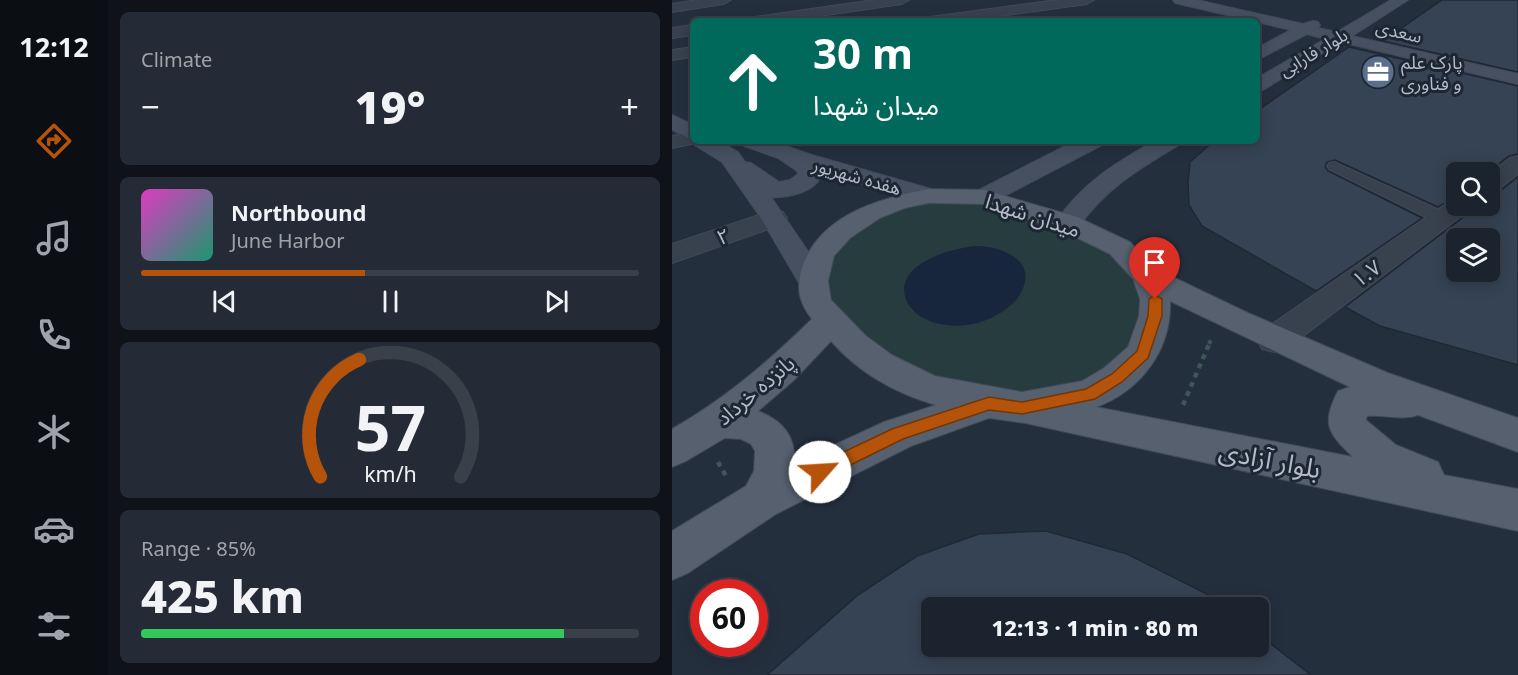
<!DOCTYPE html>
<meta charset="utf-8">
<style>
body{margin:0;font-family:"Noto Sans","Noto Sans Arabic",sans-serif;background:#242b36;color:#f1f3f6;height:100vh;display:flex;flex-direction:column;font-size:22px;white-space:nowrap}
*{box-sizing:border-box;margin:0}
p{font-size:20px;color:#a0a4aa}
.icon{flex:none;width:33px;height:33px;fill:none;stroke:currentColor;stroke-width:2;stroke-linecap:round;stroke-linejoin:round}
.map{position:relative;flex:1;overflow:hidden}
.details{display:flex;flex-direction:column;gap:12px;padding:12px;background:#0f1319;width:564px}
.details>*{flex:none}
.guide{position:absolute;left:18px;top:18px;width:570px;height:126px;border-radius:9px;box-shadow:0 3px 15px #0003,0 0 0 2px #39404a;background:#00695c;color:#fff;overflow:hidden}
.buttons{position:absolute;left:774px;top:162px;display:grid;gap:12px}
.buttons a{display:grid;place-items:center;width:54px;height:54px;border-radius:9px;background:#1b232e;box-shadow:0 3px 15px #0003,0 0 0 2px #39404a;font-size:30px}
.speed{position:absolute;left:18px;top:579px;display:flex;gap:12px;font-size:30px;font-weight:700;text-align:center}
.speed>*{display:grid;place-content:center;width:78px;height:78px;border-radius:50%;background:#1b232e;box-shadow:0 3px 15px #0003,0 0 0 2px #39404a;line-height:1}
.speed .limit{border:9px solid #d22;background:#fff;color:#111}
.pin{position:absolute;display:grid;place-items:center;width:51px;height:51px;color:#fff;margin:-62px -26px;border-radius:50% 50% 50% 0;rotate:-45deg;box-shadow:0 0 6px #0007}
.pin .icon{rotate:45deg}
.me{position:absolute;width:66px;margin:-33px;rotate:64deg;stroke-linejoin:round;filter:drop-shadow(0 0 4px #0008)}
.turn{display:flex;align-items:center;gap:21px;height:126px;padding:0 24px;font-size:27px}
.turn .icon{width:78px;height:78px;stroke-width:2.5}
.turn b{display:block;font-size:42px;line-height:51px}
.big{font-size:45px;font-weight:800;line-height:1.1}
.details .widget{flex:1;display:flex;flex-direction:column;justify-content:center;gap:9px;min-width:0;padding:0 21px;border-radius:9px;background:#242b36}
.details .dial{align-items:center;gap:0}
.dial svg{height:156px;overflow:visible;fill:none;stroke:#39404a;stroke-width:7;stroke-linecap:round;text-anchor:middle}
.dial text{fill:#f1f3f6;stroke:none}
.song{display:flex;align-items:center;gap:18px}
.cover{width:72px;height:72px;border-radius:9px;background:linear-gradient(135deg,hsl(310 70% 55%),hsl(160 70% 35%))}
.played{height:6px;border-radius:3px;background:linear-gradient(90deg,#b45309 45%,#39404a 45%)}
.keys{display:flex;justify-content:space-around;direction:ltr}
.heat{display:flex;justify-content:space-between;align-items:center;font-size:33px;direction:ltr}
.charge{height:9px;border-radius:4px;background:linear-gradient(90deg,#34c759 85%,#39404a 0)}
.trip{position:absolute;left:249px;top:597px;width:348px;height:60px;border-radius:9px;background:#1b232e;box-shadow:0 3px 15px #0003,0 0 0 2px #39404a;font-weight:800;line-height:60px;text-align:center}
main{display:flex;flex:1;min-height:0}
.tabs{display:flex;flex-direction:column;width:108px;justify-content:space-around;align-items:center;background:#0b0e12;color:#a0a4aa}
.tabs .icon{width:42px;height:42px}
.tabs .on{color:#b45309}
.tabs b{font-size:27px;color:#f1f3f6}
.map>svg:first-child{display:block}
</style>
<main>
<nav class="tabs">
<b>12:12</b>
<svg class="icon on" aria-label="directions" viewBox="0 0 24 24"><path d="M12 3l9 9-9 9-9-9zM9 14v-3h6M13 9l2 2-2 2"/></svg>
<svg class="icon" aria-label="music" viewBox="0 0 24 24"><path d="M9 18V5l10-2v13"/><circle cx="6" cy="18" r="3"/><circle cx="16" cy="16" r="3"/></svg>
<svg class="icon" aria-label="phone" viewBox="0 0 24 24"><path d="M5 4h4l2 5-3 2q2 4 5 5l2-3 5 2v4C11 20 4 13 5 4z"/></svg>
<svg class="icon" aria-label="climate" viewBox="0 0 24 24"><path d="M12 3v18M4 7l16 10M4 17L20 7"/></svg>
<svg class="icon" aria-label="car" viewBox="0 0 24 24"><path d="M5 17H2v-5l4-1 3-4h7l3 4 3 1v5h-3M9 17h6M6 11h13"/><circle cx="7" cy="17" r="2"/><circle cx="17" cy="17" r="2"/></svg>
<svg class="icon" aria-label="filters" viewBox="0 0 24 24"><path d="M4 7h16M4 17h16"/><circle cx="9" cy="7" r="2"/><circle cx="15" cy="17" r="2"/></svg>
</nav>
<section class="details">
<div class="widget"><p>Climate</p>
<div class="heat"><a>−</a><b class="big">19°</b><a>+</a></div>
</div>
<div class="widget">
<div class="song"><i class="cover"></i><div><b>Northbound</b><p>June Harbor</p></div></div>
<div class="played"></div>
<div class="keys"><svg class="icon" aria-label="previous" viewBox="0 0 24 24"><path d="M18 5L8 12l10 7zM5 5v14"/></svg><svg class="icon" aria-label="pause" viewBox="0 0 24 24"><path d="M8 5v14M16 5v14"/></svg><svg class="icon" aria-label="next" viewBox="0 0 24 24"><path d="M6 5l10 7-10 7zM19 5v14"/></svg></div>
</div>
<div class="widget dial"><svg viewBox="0 0 100 80">
<path d="M14 69A42 42 0 1 1 86 69"/>
<path d="M14 69A42 42 0 0 1 34 9" stroke="#b45309"/>
<text x="50" y="56" font-size="32" font-weight="700">57</text>
<text x="50" y="72" font-size="11">km/h</text>
</svg></div>
<div class="widget"><p>Range · 85%</p><b class="big">425 km</b><div class="charge"></div></div>
</section>
<div class="map">
<svg width="846" height="675" viewBox="0 0 846 675">
<rect width="100%" height="100%" fill="#242f3e"/>
<path fill="#263c3f" fill-rule="evenodd" d="M245 202 325 204 432 245 472 292 470 325 447 361 423 377 369 398 304 393 244 370 188 336 155 301 152 284 158 258 180 234 195 221ZM307 246C323 247 342 251 349 267 372 317 260 348 236 301 217 265 282 247 307 246Z"/>
<path fill="#17263c" d="M307 246C402 256 333 342 264 323 252 320 241 313 235 302 218 264 282 247 307 246Z"/>
<g fill="#364354" stroke="#1f2835" stroke-width="1.5" fill-rule="evenodd">
<path d="M770 0H846V72L711 41Z"/>
<path d="M677 47 846 86V154L837 156 816 172H784V197L766 207 663 160 655 162 653 167 656 171 750 218 644 291 530 226 517 205 516 182 518 162 542 141H585V111Z"/>
<path d="M846 177V365L708 326 673 307 797 213 801 206H818V193L828 191ZM784 238H818V272H784Z"/>
<path d="M374 531 455 554 533 593 552 608H260V646H586V634L639 675H95L186 595 245 556 307 534Z"/>
</g>
<g fill="none" stroke-linecap="round" stroke-linejoin="round">
<g stroke="#414a57" stroke-width="2">
<path id="service" d="M662 162 776 214 778 218 776 222H764L657 169 655 166 657 163Z"/>
</g>
<g stroke="#414a57" stroke-width="2">
<g id="minor">
<path d="M26 0H59L52 4 0 12V4Z"/>
<path d="M202 0H237L230 4 113 21H76L83 17Z"/>
<path d="M21 25V35L0 38V28Z"/>
<path d="M21 131V141L29 142 0 148V136Z"/>
<path d="M846 156V174L827 189 818 191V173L838 158Z"/>
<path d="M784 199V206H799L796 211 614 349 602 352 590 349 585 340 590 331 778 201Z"/>
<path d="M102 210 111 212 115 218 111 224 0 263V244Z"/>
</g>
</g>
<g stroke="#414a57" stroke-width="2">
<g id="tertiary">
<path d="M385 0H422L415 4 290 21H251L258 17Z"/>
<path d="M21 47V57L0 60V50Z"/>
</g>
</g>
<g stroke="#414a57" stroke-width="2">
<g id="secondary">
<path d="M501 0H525L631 24 641 21 646 22 648 25 646 28 665 32 719 0H736L680 36 846 74V84L669 42 591 90 585 92V78L653 39 635 34 585 60V48L619 30 503 3Z"/>
<path d="M0 115 21 125V140L0 130Z"/>
<path d="M21 141H47L66 152 73 162 79 163 107 182 118 180 126 174 125 171 106 158 72 146 69 141H100L140 155 266 191 269 196 266 201 257 203 149 172C148 192 115 198 99 197L156 281 152 288 141 291 130 288 89 218 50 162 24 146Z"/>
<path d="M403 141H431L428 146 321 202 312 204 303 202 300 197 303 192Z"/>
<path d="M482 141H508L505 146C465 170 433 189 405 229L396 231 387 229 383 223C410 183 441 165 482 141Z"/>
</g>
</g>
<g stroke="#414a57" stroke-width="2">
<path id="primary" d="M257 189 312 190 405 217 458 242 484 269 576 313 716 373 846 418V452L746 415C729 421 713 414 695 416L694 420 724 445 766 462 772 475 846 489V531L353 423 317 418 239 446 104 514 16 573 0 580V531L74 486 82 471 83 451 79 444 69 439 53 438 14 461 0 467V429C53 399 97 361 140 319 127 303 124 288 130 268 147 215 208 198 257 189ZM257 203 310 204 387 229 438 254 461 279 468 299 467 316 456 347 432 368 410 381 350 392 263 376 220 355 194 336 159 300 156 281 162 256 178 238 208 218 233 208ZM498 301 678 387 666 391C649 425 656 433 681 457L424 407C469 391 500 349 498 301ZM159 341C187 373 223 393 264 405L212 422 123 463C123 435 111 421 86 411L122 380Z"/>
</g>
<path stroke="#3f5557" stroke-width="4" stroke-dasharray="4 4" stroke-linecap="butt" d="M537 344 539 340"/>
<g stroke="#3f5557" stroke-width="4.5" stroke-dasharray="5 5" stroke-linecap="butt">
<path d="M511 405 538 342"/>
<path d="M46 462 54 476"/>
</g>
<use href="#service" fill="#38414e" fill-rule="evenodd"/>
<use href="#minor" fill="#38414e" fill-rule="evenodd"/>
<use href="#tertiary" fill="#38414e" fill-rule="evenodd"/>
<use href="#secondary" fill="#465061" fill-rule="evenodd"/>
<use href="#primary" fill="#56606e" fill-rule="evenodd"/>
</g>
<path fill="#b45309" stroke="#753606" stroke-width="1.5" d="M483 295 490 299V316L476 358 450 382 423 399 350 414 317 410 231 439 154 477 148 479 142 477 139 472 142 466 220 429 317 397 350 402 414 389 440 374 465 351 476 316 477 299Z"/>
<defs>
<g id="office-disc" transform="scale(1.725)"><circle r="9.5" fill="#5c6f8a" stroke="#1d2633"/><path d="M-6-3h4V-5.5h4V-3h4V5H-6ZM-1-4.5V-3h2v-1.5ZM-6 0V1H6V0Z" fill="#fff"/></g>
</defs>
<g fill-rule="evenodd">
<use href="#office-disc" x="706" y="72"/>
</g>
<g text-anchor="middle" dominant-baseline="central" stroke-width="6" stroke-linejoin="round" paint-order="stroke">
<g font-size="18" fill="#b4bcc9" stroke="#1d2633">
<text transform="translate(727 31) rotate(13)">سعدی</text>
<text transform="translate(641 52) rotate(-31)">بلوار فارابی</text>
<text transform="translate(185 176) rotate(16)">هفده شهریور</text>
</g>
<g font-size="18" fill="#b4bcc9" stroke="#1d2633" text-anchor="start">
<text x="729" y="62">پارک علم<tspan x="729" dy="21">و فناوری</tspan></text>
</g>
<g font-size="21" fill="#b4bcc9" stroke="#1d2633">
<text transform="translate(361 215) rotate(18)">میدان شهدا</text>
<text transform="translate(51 236) rotate(-20)">۲</text>
<text transform="translate(694 273) rotate(-36)">۱.۷</text>
<text transform="translate(83 390) rotate(-40)">پانزده خرداد</text>
</g>
<g font-size="26" fill="#b4bcc9" stroke="#1d2633">
<text transform="translate(598 459) rotate(11)">بلوار آزادی</text>
</g>
</g>
</svg>
<div class="buttons">
<a><svg class="icon" aria-label="search" viewBox="0 0 24 24"><circle cx="10" cy="10" r="6"/><path d="M15 15l6 6"/></svg></a>
<a><svg class="icon" aria-label="layers" viewBox="0 0 24 24"><path d="M12 4l9 5-9 5-9-5zM3 14l9 5 9-5"/></svg></a>
</div>
<div class="speed"><div class="limit">60</div></div>
<div class="pin" style="left:483px;top:299px;background:#d93025"><svg class="icon" aria-label="arrive" viewBox="0 0 24 24"><path d="M6 21V4h12l-3 4 3 4H6"/></svg></div>
<svg class="me" style="left:148px;top:472px" viewBox="-20 -20 40 40"><circle r="19" fill="#fff"/><path d="M0-13L10 11 0 6-10 11z" fill="#b45309"/></svg>
<div class="trip">12:13 · 1 min · 80 m</div>
<div class="guide">
<div class="turn"><svg class="icon" aria-label="ahead" viewBox="0 0 24 24"><path d="M12 20V5M6 11l6-6 6 6"/></svg><div><b>30 m</b>میدان شهدا</div></div>
</div>
</div>
</main>
